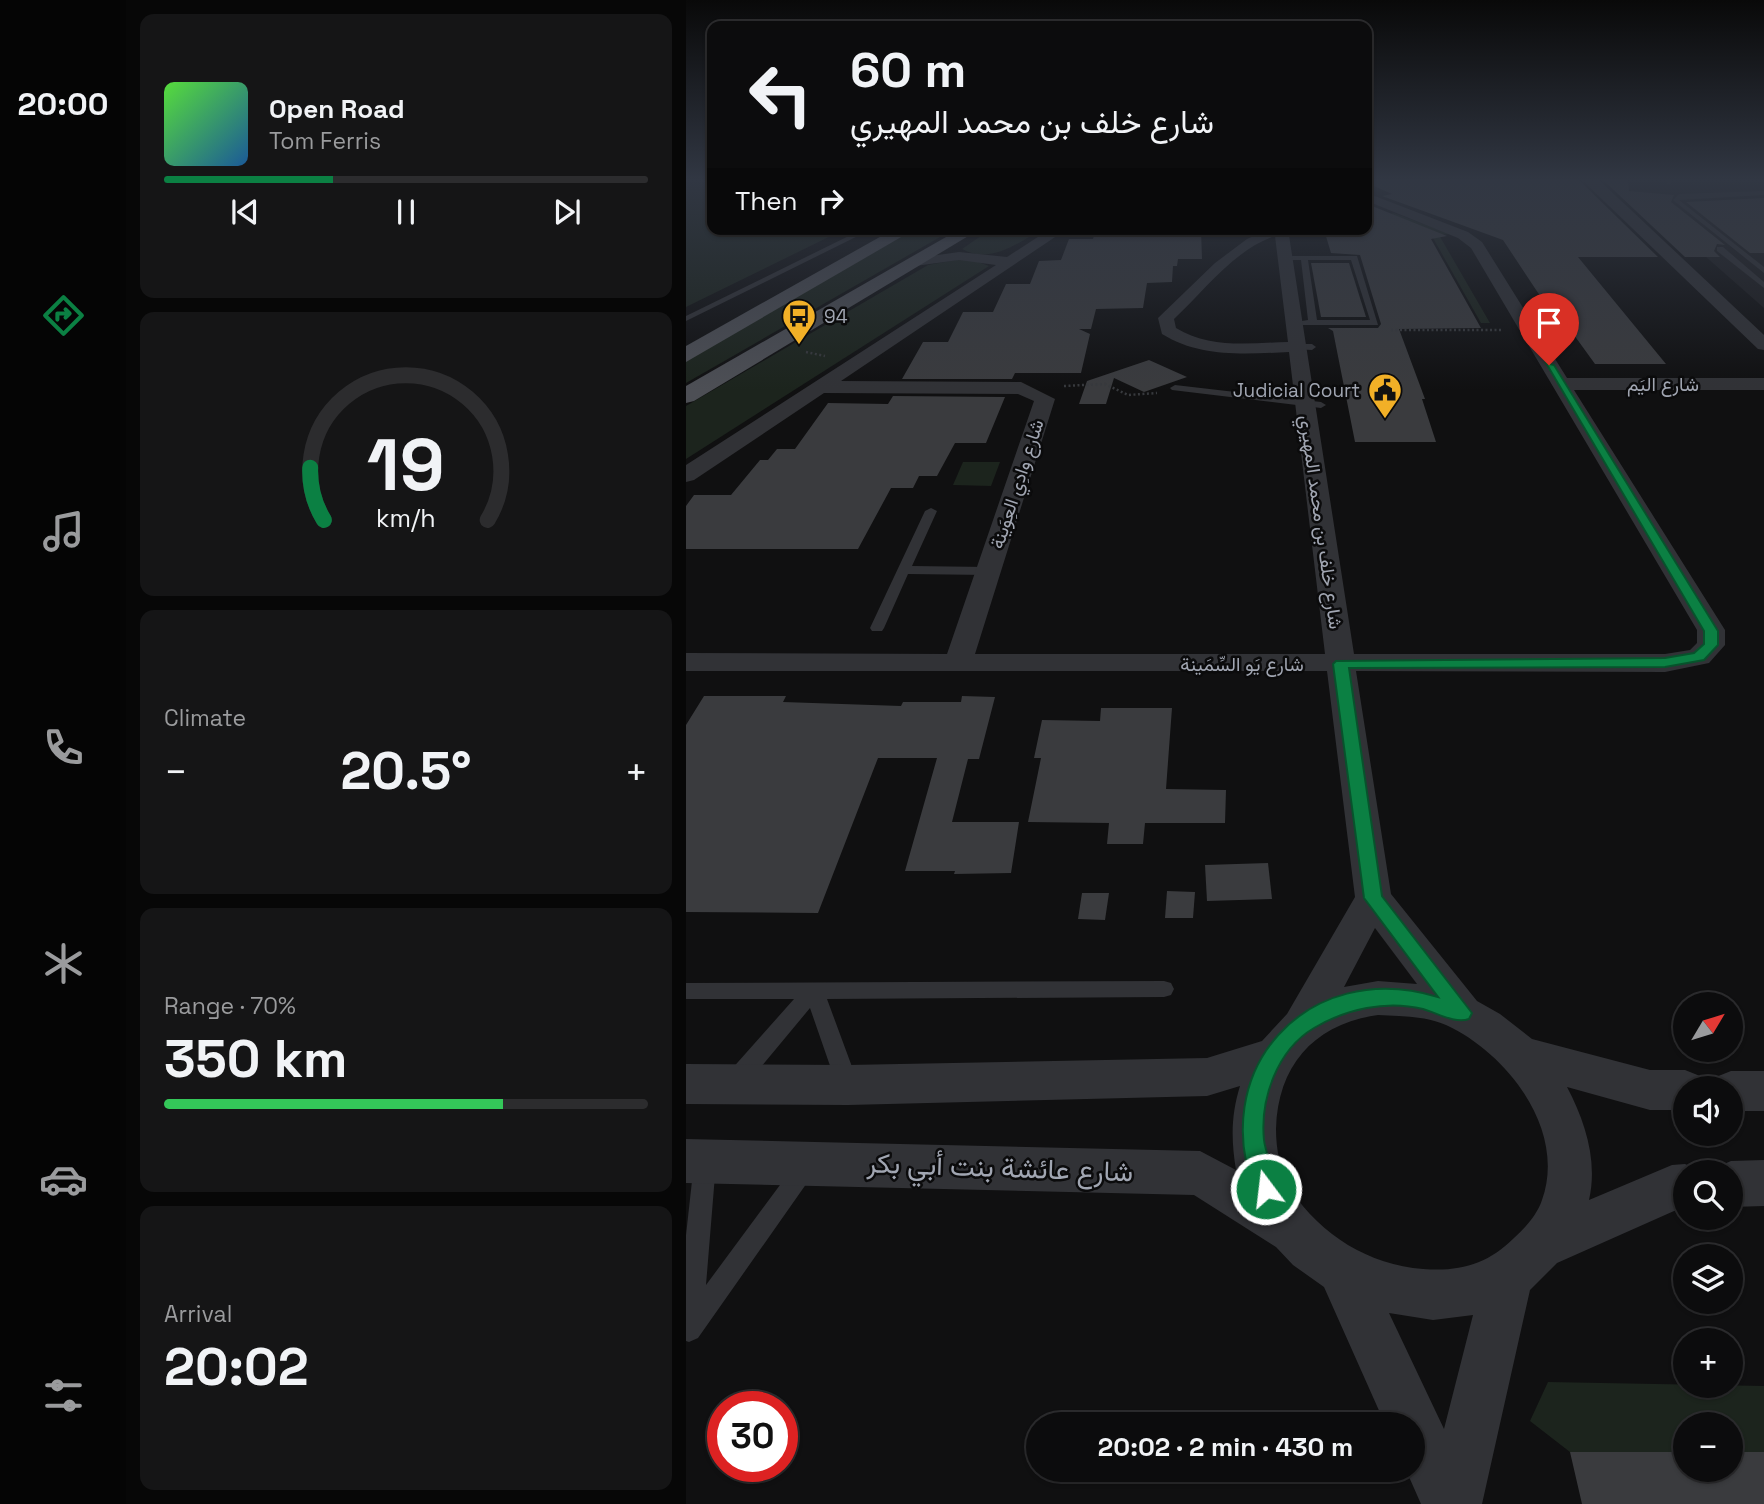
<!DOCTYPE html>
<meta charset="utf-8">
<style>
body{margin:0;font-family:"Space Grotesk",Vazirmatn,sans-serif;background:#151516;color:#f1f3f6;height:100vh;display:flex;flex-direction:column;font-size:26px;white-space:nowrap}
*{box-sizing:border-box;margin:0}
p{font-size:23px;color:#9a9b9d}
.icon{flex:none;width:38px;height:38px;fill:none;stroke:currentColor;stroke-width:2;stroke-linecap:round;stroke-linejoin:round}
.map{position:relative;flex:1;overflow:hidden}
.side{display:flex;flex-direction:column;gap:14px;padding:14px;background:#070707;width:560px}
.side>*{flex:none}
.banner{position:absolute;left:21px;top:21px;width:665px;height:214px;border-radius:14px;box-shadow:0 2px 5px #0004,0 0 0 2px #2c2c2e;background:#0c0c0d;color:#f1f3f6;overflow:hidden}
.needle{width:46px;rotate:52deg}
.fabs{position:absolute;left:987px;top:992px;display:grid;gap:14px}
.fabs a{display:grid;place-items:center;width:70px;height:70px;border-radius:50%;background:#0c0c0d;box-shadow:0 2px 5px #0004,0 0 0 2px #2c2c2e;font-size:35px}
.speed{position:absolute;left:21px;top:1391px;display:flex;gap:14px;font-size:35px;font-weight:700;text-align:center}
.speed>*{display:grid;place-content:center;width:91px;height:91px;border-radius:50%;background:#0c0c0d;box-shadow:0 2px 5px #0004,0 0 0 2px #2c2c2e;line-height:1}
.speed .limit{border:10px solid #d22;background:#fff;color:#111}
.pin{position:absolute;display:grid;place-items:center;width:60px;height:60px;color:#fff;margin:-72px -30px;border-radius:50% 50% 50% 0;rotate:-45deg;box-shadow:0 0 7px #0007}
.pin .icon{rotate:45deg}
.me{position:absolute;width:77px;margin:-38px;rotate:345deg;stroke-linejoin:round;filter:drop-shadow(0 0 5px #0008)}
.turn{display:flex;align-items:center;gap:24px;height:147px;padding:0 28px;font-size:32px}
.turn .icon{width:91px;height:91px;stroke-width:2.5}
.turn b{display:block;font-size:49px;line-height:60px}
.then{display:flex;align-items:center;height:66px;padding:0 28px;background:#0003;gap:14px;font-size:26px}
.big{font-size:52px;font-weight:600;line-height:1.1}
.side .tile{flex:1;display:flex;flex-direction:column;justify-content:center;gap:10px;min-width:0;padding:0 24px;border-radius:14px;background:#151516}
.side .dial{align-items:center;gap:0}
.dial svg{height:182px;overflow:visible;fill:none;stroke:#2c2c2e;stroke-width:7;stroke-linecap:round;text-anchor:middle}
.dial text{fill:#f1f3f6;stroke:none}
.song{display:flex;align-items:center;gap:21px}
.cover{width:84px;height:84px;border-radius:10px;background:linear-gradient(135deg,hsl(110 70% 55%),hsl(210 70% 35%))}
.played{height:7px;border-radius:4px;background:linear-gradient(90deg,#0b8043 35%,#2c2c2e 35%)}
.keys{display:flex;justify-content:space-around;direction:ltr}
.heat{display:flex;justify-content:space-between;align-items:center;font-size:38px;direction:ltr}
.charge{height:10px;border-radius:5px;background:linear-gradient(90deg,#34c759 70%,#2c2c2e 0)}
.trip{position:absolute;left:340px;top:1412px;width:399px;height:70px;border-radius:35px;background:#0c0c0d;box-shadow:0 2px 5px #0004,0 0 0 2px #2c2c2e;font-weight:600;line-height:70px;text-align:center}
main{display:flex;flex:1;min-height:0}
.menu{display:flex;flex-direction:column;width:126px;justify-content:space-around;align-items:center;background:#050505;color:#9a9b9d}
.menu .icon{width:49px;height:49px}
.menu .selected{color:#0b8043}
.menu b{font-size:32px;color:#f1f3f6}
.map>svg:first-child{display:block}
</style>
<main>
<nav class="menu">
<b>20:00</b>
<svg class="icon selected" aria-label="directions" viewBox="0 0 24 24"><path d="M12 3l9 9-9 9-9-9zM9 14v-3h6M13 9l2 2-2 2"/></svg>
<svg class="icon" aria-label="music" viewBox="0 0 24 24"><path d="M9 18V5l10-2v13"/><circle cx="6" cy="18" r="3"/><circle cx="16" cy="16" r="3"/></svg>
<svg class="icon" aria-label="phone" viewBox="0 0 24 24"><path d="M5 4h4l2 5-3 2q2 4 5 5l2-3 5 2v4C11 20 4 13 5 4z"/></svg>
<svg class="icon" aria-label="climate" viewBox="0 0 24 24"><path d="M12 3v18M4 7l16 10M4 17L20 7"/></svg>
<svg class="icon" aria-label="car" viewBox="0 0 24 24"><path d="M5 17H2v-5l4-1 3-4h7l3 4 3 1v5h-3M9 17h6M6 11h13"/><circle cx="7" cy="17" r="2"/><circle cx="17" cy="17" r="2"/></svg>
<svg class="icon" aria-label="filters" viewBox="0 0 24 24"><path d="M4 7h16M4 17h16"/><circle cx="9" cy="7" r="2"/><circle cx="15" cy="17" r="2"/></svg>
</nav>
<section class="side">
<div class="tile">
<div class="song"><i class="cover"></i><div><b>Open Road</b><p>Tom Ferris</p></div></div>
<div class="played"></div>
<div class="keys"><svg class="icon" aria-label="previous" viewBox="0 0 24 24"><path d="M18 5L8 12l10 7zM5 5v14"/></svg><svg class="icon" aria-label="pause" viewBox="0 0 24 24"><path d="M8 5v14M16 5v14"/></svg><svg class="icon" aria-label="next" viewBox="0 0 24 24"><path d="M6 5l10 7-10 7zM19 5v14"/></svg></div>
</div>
<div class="tile dial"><svg viewBox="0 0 100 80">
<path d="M14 69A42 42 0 1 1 86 69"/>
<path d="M14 69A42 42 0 0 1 8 46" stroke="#0b8043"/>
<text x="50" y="56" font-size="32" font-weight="700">19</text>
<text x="50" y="72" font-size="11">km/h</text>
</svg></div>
<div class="tile"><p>Climate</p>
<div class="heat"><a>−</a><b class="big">20.5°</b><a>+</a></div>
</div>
<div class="tile"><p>Range · 70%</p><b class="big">350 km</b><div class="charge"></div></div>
<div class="tile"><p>Arrival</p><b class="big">20:02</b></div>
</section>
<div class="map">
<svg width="1078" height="1504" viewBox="0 0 1078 1504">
<rect width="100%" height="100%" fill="#101011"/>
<path fill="#1c1c1e" d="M936 183 1078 185V308Z"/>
<g fill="#1c241d">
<path d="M0 179H26V229H159L0 307Z"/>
<path d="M1078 179V185L936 183 933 180Z"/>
<path d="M708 213 765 234 753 235 804 323H795L747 238 686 231 681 218Z"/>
<path d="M229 229H268L0 383V359Z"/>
<path d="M305 229H357C331 243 305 265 276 249Z"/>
<path d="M270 260H287L303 266 0 459V406L242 265Z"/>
<path d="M277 462H314L305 486 267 485Z"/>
<path d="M862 1382 1078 1386V1453H1045V1424H999V1452H884L844 1421Z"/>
</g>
<g fill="#3a3b3e">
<path d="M681 179H892L972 257H892L980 364H909L888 335H880L817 240 696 196 706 194 681 183Z"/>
<path d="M916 179H942L943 191 988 195 985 202 1049 253 1039 245 1031 244 1028 251 1034 257H999Z"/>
<path d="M1078 198V253H1064L1000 202Z"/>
<path d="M681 204 761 236 745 239 795 328 713 329 739 399H736L750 442H669L647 331 642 328H692L695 324 674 255 645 253 639 233H681Z"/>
<path d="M410 229H515L516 259H492L491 266H487L486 282 461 283 457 308 410 309 405 329H393L404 334 395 373H329L326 379H216L237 342H262L277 312H307L320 284H344L353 261 375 260 383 239H407Z"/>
<path d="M625 263H663L680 317H635Z"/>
<path d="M463 360 501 377 458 392 428 378 420 404H393L401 381Z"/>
<path d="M207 396 319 397 300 443H269L251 476H233L227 488H205L172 549H0V506L8 495H45L74 460H82L91 449H109L142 403 202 404Z"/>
<path d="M18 696H100L97 702 215 706 217 702H275L276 696 309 697 293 759H282L266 822H333L325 873 268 874 269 871H219L251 758H192L132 913 0 912V725Z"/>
<path d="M415 708H486L480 789 540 790 539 823H459L457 844H421L423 823 342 822 355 758H348L356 720 414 721Z"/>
<path d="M582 863 586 899 521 901 519 865Z"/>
<path d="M481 891 509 892 507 918H479Z"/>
<path d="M396 893H423L419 920 392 919Z"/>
<path d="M884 1452H999V1470H1045V1452H1078V1504H896Z"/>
</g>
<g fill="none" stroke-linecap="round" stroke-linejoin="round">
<g stroke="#37393d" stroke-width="2.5" stroke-dasharray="2 2.5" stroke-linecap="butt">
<path d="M705 330H815"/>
<path d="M120 352 139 356"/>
<path d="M378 386 419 384 442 395 471 393"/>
</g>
<g fill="#313236" fill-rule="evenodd">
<path d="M980 179H986L985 184H981Z"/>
<path d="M1078 191V195L993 200 1078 267V273L987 200 993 194Z"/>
<path d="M177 229H186L0 321V316Z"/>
<path d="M1031 247H1037L1078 282V288L1031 251Z"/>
<path d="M596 256H671L692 325H605L604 323 622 320 615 260H599ZM622 260H665L684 320H631Z"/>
<path d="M611 344H626L630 347 626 350 608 349 607 347Z"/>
<path d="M489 385 635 402 640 405 635 408 486 390 484 388Z"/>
<path d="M245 508 251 511 226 566 302 567 308 571 302 575 222 574 198 628 196 631H186L184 628 239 511Z"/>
<path d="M478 981 485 983 488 989 485 995 478 997 141 999 172 1083 169 1090 161 1093 153 1090 150 1083 124 1008 60 1085 52 1088 44 1085 41 1078 44 1071 108 999H0V983Z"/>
<path d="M19 1152 27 1155 30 1163 20 1285 111 1162 119 1159 127 1162 130 1170 12 1338 3 1342 0 1341V1235L8 1163 11 1155Z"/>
</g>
<g fill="#313236" fill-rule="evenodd">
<path d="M895 179H912L1078 335V350L1072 349Z"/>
<path d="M681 193 782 232 796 242 881 378H1078V390H888L1039 630V645L1023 663 979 672 670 671 705 894 791 1001 814 1014 846 1039 964 1070H999L1014 1076 1020 1088H999V1110H964L881 1087C899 1121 912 1161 903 1200L986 1165 999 1164 1016 1172H999V1210L988 1211 871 1263 844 1290 796 1504H735L720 1470H726V1424H699L638 1287 607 1265 590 1247 508 1195 0 1183V1139L514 1151 550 1170C545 1140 545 1115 554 1086L521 1096 162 1105 0 1104V1064L162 1065 521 1058 576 1041 601 1014 669 897 641 671H0V653L261 654 348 401 332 394 138 393 8 480 0 482V465L310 265 273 260 229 266 222 262 224 259 273 252 321 257 364 229H381L155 381 335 382 369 399 289 654H639L603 352C559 354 515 358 476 334L472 318 529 263 561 239 581 230 602 229 668 654H979L1004 650 1011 643V630L785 248 772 238 681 201ZM589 236 602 342C563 343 524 349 490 328L488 319C518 291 549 249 589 236ZM689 928 731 984 692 981 658 987ZM692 1015C714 1016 740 1016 760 1025 821 1053 881 1130 856 1200 851 1215 839 1228 828 1238 802 1264 774 1272 737 1269 683 1265 635 1235 605 1190 594 1172 590 1149 590 1129 592 1064 629 1024 692 1015ZM703 1313 747 1320 787 1315 758 1429Z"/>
<path d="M1045 1071H1078V1111H1045V1088H1025L1030 1077Z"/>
<path d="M1078 1160V1206L1045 1207V1172H1027L1029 1168 1045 1161Z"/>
</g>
<g fill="#4d4f55" fill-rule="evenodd">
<path d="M208 229H229L0 362V346Z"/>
<path d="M274 229H294L8 401 0 403V386Z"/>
</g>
</g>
<linearGradient id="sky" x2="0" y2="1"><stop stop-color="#090909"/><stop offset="0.46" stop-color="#313743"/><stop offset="1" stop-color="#313743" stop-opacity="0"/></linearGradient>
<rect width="1078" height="390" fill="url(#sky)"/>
<path fill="#0b8043" stroke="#07532c" stroke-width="2" d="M860 363 868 365 1032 631V645L1018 660 979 667 663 668 696 896 786 1013 783 1019C769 1024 751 1013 737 1009 700 1000 660 1009 628 1028 591 1050 574 1099 578 1140 580 1159 595 1179 588 1197L580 1201 571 1197C518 1071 621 957 752 997L678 898 647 664 650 661 979 658 1008 653 1018 644V631Z"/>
<defs>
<g id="bus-pin" transform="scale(1.75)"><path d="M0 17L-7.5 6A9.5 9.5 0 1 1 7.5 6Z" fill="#f2b027" stroke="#0b0b0c"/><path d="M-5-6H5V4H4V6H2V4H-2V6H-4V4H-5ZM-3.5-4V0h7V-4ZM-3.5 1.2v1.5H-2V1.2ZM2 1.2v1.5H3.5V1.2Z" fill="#111"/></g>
<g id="civic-pin" transform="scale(1.75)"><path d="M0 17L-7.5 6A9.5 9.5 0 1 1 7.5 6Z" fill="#f2b027" stroke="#0b0b0c"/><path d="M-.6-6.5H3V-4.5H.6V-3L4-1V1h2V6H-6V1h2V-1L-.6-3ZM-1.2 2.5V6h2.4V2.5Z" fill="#111"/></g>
</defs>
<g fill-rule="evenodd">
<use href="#bus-pin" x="113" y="316"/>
<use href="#civic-pin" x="699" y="390"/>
</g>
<g text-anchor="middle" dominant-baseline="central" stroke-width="5" stroke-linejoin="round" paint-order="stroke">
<g font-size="19" fill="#a1a6b2" stroke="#0b0b0c" text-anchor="start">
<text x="138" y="316">94</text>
<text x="674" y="390" text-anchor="end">Judicial Court</text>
</g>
<g font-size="19" fill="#a1a6b2" stroke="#0b0b0c">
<text x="977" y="384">شارع اليَم</text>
<text transform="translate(331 484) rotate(-72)">شارع وادِي العِوَينة</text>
<text transform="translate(635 522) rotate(82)">شارع خلف بن محمد المهيري</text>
<text x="556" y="664">شارع يَو السِّمَينة</text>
</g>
<g font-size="28" fill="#a1a6b2" stroke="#0b0b0c">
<text transform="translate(314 1167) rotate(2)">شارع عائشة بنت أبي بكر</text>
</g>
</g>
</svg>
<div class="fabs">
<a><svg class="needle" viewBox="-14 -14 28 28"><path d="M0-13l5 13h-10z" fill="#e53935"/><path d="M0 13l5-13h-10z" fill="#9a9b9d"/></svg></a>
<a><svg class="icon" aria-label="sound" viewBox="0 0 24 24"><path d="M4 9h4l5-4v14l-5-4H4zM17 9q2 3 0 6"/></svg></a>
<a><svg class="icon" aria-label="search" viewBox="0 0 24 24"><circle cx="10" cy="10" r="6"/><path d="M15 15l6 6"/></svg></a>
<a><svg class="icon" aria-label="layers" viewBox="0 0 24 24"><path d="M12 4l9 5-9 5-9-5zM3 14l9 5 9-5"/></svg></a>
<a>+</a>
<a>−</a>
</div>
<div class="speed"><div class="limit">30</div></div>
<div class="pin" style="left:863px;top:365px;background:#d93025"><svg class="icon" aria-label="arrive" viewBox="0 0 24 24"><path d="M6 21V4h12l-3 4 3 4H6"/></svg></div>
<svg class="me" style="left:580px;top:1189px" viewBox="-20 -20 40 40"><circle r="17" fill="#0b8043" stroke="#fff" stroke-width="3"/><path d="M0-11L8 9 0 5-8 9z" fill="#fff"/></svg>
<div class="trip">20:02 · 2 min · 430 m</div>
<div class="banner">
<div class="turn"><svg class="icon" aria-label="left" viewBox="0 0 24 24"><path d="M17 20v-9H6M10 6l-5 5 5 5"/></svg><div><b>60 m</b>شارع خلف بن محمد المهيري</div></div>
<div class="then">Then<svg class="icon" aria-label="right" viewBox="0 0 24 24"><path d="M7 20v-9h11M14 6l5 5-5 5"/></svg></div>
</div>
</div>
</main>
